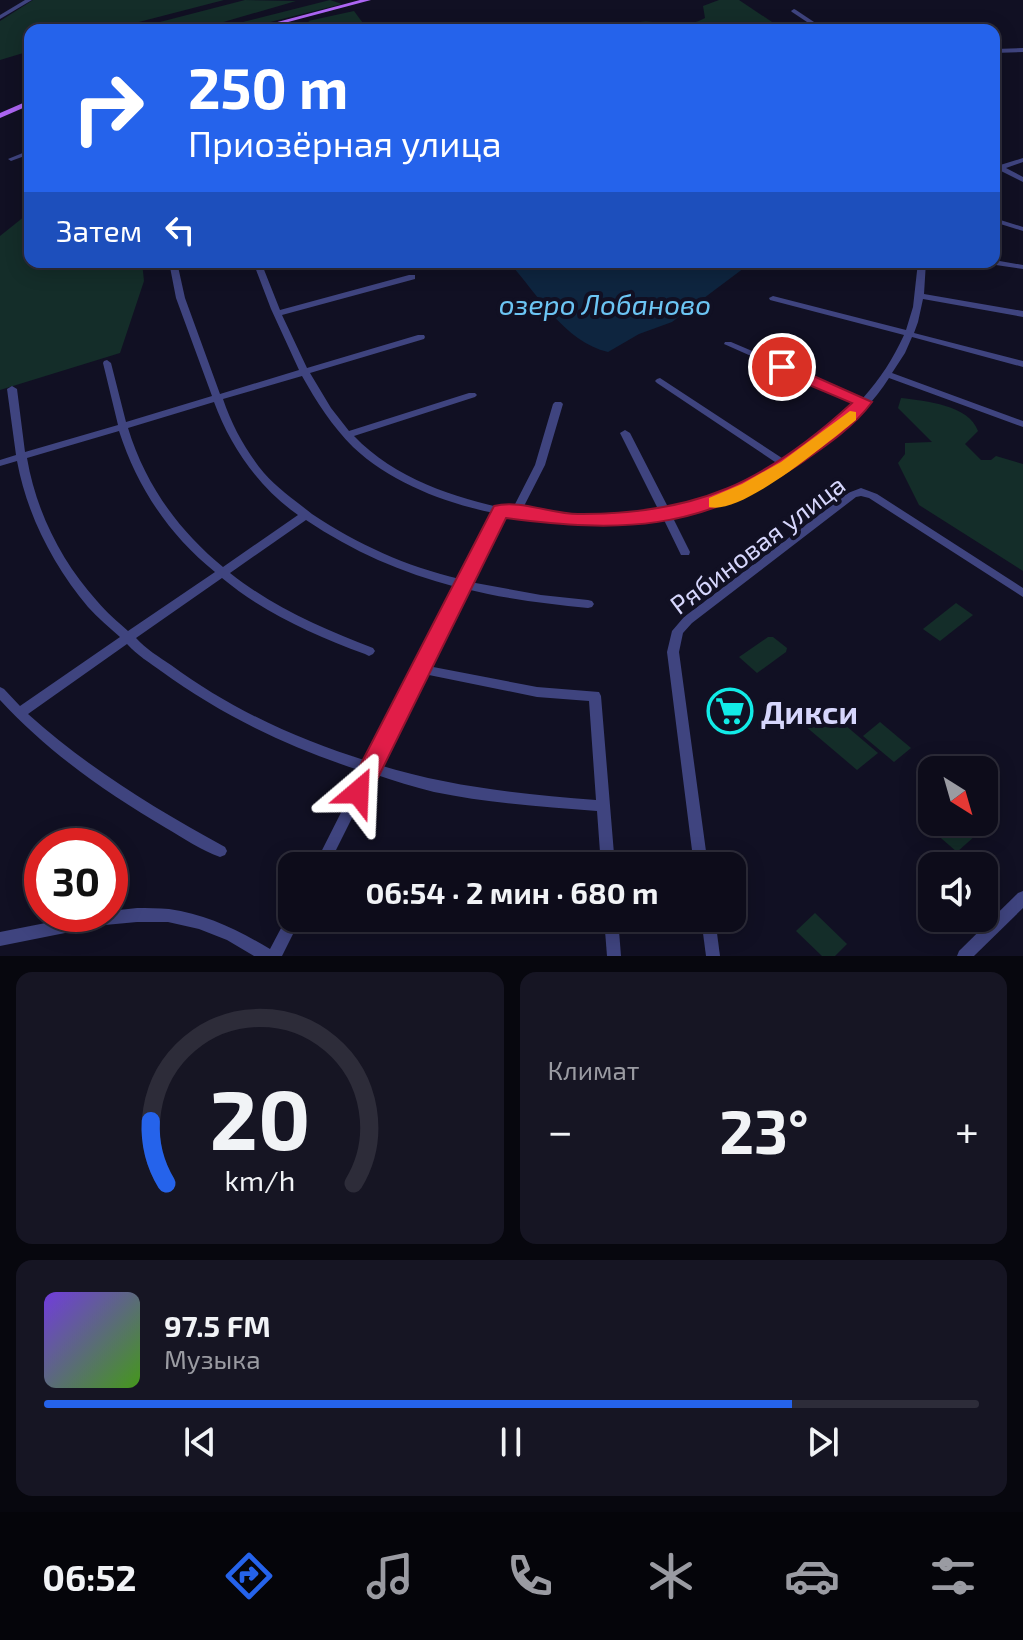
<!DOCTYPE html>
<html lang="ru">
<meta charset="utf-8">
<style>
body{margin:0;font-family:"Exo 2",sans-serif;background:#161523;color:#f1f3f6;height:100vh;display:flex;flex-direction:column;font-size:30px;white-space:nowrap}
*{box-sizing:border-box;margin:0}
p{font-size:26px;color:#9a9ba2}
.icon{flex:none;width:44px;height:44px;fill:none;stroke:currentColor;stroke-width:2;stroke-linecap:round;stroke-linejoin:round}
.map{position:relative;height:956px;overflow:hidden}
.side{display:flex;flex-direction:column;gap:16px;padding:16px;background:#07070e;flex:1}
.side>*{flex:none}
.guide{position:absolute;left:24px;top:24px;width:976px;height:244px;border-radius:16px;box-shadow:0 4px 20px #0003,0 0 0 2px #2d2c39;background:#2563eb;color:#fff;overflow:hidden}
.needle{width:52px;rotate:143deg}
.controls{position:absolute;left:918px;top:756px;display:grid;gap:16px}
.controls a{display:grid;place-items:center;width:80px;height:80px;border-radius:16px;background:#0d0c1a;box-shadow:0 4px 20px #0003,0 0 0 2px #2d2c39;font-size:40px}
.speed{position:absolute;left:24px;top:828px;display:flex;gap:16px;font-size:40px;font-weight:700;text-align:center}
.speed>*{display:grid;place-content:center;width:104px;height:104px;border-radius:50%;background:#0d0c1a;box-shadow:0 4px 20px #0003,0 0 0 2px #2d2c39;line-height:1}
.speed .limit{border:12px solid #d22;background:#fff;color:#111}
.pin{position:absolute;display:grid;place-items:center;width:68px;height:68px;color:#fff;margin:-34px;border:4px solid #fff;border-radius:50%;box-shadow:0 2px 8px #0007}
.me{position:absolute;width:88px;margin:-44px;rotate:26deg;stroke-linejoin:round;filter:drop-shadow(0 0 6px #0008)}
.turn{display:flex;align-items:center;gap:28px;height:168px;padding:0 32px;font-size:36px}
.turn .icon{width:104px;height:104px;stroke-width:2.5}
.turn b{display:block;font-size:56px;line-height:68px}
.then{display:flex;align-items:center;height:76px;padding:0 32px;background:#0003;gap:16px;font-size:30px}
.big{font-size:60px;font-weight:700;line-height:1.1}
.side .widget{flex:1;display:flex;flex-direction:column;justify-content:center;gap:12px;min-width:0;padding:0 28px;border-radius:16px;background:#161523}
.side .dial{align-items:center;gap:0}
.dial svg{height:208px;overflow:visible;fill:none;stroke:#2d2c39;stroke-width:7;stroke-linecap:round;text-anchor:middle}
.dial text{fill:#f1f3f6;stroke:none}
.song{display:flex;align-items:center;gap:24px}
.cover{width:96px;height:96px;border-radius:12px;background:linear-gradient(135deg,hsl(260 70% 55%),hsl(100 70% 35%))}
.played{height:8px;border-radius:4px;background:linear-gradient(90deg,#2563eb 80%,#2d2c39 80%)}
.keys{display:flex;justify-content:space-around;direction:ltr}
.heat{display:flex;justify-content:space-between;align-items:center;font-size:44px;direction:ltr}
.side .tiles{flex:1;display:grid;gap:16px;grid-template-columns:1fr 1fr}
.widget:last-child{grid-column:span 2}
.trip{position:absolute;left:278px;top:852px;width:468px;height:80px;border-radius:16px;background:#0d0c1a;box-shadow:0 4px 20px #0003,0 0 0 2px #2d2c39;font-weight:700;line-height:80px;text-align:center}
.menu{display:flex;height:128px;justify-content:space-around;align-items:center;background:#05050a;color:#9a9ba2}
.menu .icon{width:56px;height:56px}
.menu .current{color:#2563eb}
.menu b{font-size:36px;color:#f1f3f6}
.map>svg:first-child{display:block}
</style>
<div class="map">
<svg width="1023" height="956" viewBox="0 0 1023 956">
<rect width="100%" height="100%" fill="#111023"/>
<g fill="#142d29">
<path d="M33 0H224L108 30H30V51L0 60V21Z"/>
<path d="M245 0 296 1 196 30H129Z"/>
<path d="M330 0 342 4 238 30H211Z"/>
<path d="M719 0H739L784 30H645L631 25C651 14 675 34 705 18L703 6Z"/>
<path d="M354 11 368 30H325L308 21Z"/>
<path d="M30 212V262H142L144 281 120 353 0 390V236Z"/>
<path d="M901 398C926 401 969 405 978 431L965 444 981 460H991L996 456 1023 464V571L919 505 898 463 905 454V443L932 442 898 408Z"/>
<path d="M956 603 973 615 940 641 923 629Z"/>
<path d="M768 637H773L787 648 786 652 757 673 739 657Z"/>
<path d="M825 708 878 753 857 770 804 725Z"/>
<path d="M880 722 911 748 894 762 863 736Z"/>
<path d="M945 822H960L976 835 957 852 934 832Z"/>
<path d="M815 913 847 944 835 956H822L796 931Z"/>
</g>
<path fill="#0e253f" d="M509 262H752L672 322 639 334 608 352C565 342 537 294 509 262Z"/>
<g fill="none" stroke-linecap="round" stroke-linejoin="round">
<g fill="#3f447f" fill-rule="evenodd">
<path d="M25 0H32L0 19V15Z"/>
<path d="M794 9 796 10 826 30H819L792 12 791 11Z"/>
<path d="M1023 48V52L994 53V49Z"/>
<path d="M30 150V154L11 161 8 159Z"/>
<path d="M1023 158V162L1006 168 1023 177V182L999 170 994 171V167L997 166Z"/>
<path d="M994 218 1023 227V231L994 222Z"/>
<path d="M994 260 1023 265V269L989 264 985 262H994Z"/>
<path d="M169 262H177L185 298 220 394 299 370 271 309 253 262H261L280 310 409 275H415V279L282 315 307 368 418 335H424L425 337 424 339 310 373 331 408 349 431 469 393H475L477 395 475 397 354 436C395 479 455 498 512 510L535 465 553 404 555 402H561L563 404 545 465 521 512 525 513C573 517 612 518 660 513L620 433 625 430 630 433 670 511C709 502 746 488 781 466L657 383 655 381 657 379 660 378 788 462C813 446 839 426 859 404L724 344 725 342H731L863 398C880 379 893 359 904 335L770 300 769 298 773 296 906 330 913 307 918 262H926L924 294 1023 311V317L923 299 918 322 914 333 1023 361V367L912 337 905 353 892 373 1023 421V427L889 378C851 437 776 487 709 509 698 512 685 515 673 518L690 552 689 555H681L664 520C609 526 557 527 503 515L470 582 541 595 588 600 592 601 594 604 592 607 588 608C547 604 506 599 466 589L428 666 537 687 599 692 601 696 615 866H601L597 811C543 807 488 803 434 792 414 787 394 781 374 774L328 866H314L362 771C292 749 221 715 161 671 150 663 137 655 127 644L28 714C88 768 154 808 225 847L227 851 225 855 220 857C201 850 183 838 166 828 105 792 48 752 0 700V687L4 689 20 706 120 637C109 627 98 618 88 607 53 565 27 515 17 461L0 466V460L16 455 7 389 12 386 17 389 25 452 118 425 103 363 104 361 107 360 111 363 126 422 212 396 176 298ZM302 376C316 401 332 426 353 447 390 482 444 503 494 513L460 579C405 566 359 545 312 514 297 502 278 489 264 473 246 451 232 426 223 399ZM214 402C230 446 259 488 298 515L223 567C178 530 145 484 128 428ZM119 431C137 487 169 535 215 572L128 631C118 622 106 612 97 601 61 561 36 511 27 458ZM306 520C352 551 402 573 456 587L367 761C298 740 229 708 171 665 159 657 146 649 136 638L222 578C264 613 314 635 365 654L369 656 373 654 375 651 373 648C323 629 273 607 230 573ZM424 674 537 697 589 701 596 800C521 794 451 787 379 765Z"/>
<path d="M861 488 877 494 1023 588V597L869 498 861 496 856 497 692 623 683 633 679 652 708 866H694L667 652 672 631 684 617 848 493Z"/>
<path d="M1023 891V908L974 956H957L959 951 1018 893Z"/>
<path d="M137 908C147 908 159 908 169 909 206 914 238 930 270 949L289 913 292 912V918H301L282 956H254L227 940 199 929 168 922H137L105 925 0 946V932L91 914H110V911Z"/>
<path d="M604 918H618L621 956H607Z"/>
<path d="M701 918H715L720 956H706Z"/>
</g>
<g fill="#ad65f3" fill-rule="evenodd">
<path d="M360 0H371L258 30H247Z"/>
<path d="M30 100V105L0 118V113Z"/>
</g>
</g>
<path fill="#e11d48" stroke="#92132f" stroke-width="2" d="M782 362 872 402C853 428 824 447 798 465 699 531 621 533 506 518L367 800 358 803 350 800 347 792 350 785 494 506C519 499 552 514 578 514 696 515 766 482 852 403L776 371 774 367Z"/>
<path fill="#f59e0b" d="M850 411 856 412V420C829 441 742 516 709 507V498L742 484 781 462Z"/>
<defs>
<g id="supermarket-ring" transform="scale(2.3)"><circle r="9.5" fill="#111023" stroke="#12ebe7" stroke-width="1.5"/><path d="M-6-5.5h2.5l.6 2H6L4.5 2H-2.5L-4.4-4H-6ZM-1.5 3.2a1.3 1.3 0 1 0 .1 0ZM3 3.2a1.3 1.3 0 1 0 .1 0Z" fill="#12ebe7"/></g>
</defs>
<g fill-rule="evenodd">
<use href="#supermarket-ring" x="730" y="711"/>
</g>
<g text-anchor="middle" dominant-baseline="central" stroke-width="8" stroke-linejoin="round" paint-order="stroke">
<g font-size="26" fill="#d6d6fc" stroke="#111023">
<text transform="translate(757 544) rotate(-37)">Рябиновая улица</text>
</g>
<g font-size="28" font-style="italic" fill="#6cc5f4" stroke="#111023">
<text x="605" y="304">озеро Лобаново</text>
</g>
<g font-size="32" font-weight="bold" fill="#d6d6fc" stroke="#111023" text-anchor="start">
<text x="761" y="711">Дикси</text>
</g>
</g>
</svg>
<div class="controls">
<a><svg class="needle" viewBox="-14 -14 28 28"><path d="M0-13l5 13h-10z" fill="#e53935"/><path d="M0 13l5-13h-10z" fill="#9a9ba2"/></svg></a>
<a><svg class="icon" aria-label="sound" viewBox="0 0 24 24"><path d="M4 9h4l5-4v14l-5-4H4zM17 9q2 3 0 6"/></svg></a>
</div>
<div class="speed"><div class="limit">30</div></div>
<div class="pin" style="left:782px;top:367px;background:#d93025"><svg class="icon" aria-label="arrive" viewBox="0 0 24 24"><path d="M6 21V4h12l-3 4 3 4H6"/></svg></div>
<svg class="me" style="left:358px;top:792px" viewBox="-20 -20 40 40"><path d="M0-17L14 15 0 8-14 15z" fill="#e11d48" stroke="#fff" stroke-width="4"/></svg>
<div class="trip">06:54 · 2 мин · 680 m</div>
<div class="guide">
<div class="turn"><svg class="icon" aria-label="right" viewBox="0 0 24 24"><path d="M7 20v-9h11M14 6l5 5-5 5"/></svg><div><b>250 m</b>Приозёрная улица</div></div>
<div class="then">Затем<svg class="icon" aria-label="left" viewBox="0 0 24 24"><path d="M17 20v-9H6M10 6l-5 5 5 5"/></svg></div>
</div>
</div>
<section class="side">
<div class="tiles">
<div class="widget dial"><svg viewBox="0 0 100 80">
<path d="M14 69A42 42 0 1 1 86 69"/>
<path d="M14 69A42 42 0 0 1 8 45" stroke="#2563eb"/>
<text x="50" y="56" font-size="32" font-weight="700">20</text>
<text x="50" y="72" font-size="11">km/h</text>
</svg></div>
<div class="widget"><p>Климат</p>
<div class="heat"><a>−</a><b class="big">23°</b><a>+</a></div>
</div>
<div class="widget">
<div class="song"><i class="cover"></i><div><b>97.5 FM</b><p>Музыка</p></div></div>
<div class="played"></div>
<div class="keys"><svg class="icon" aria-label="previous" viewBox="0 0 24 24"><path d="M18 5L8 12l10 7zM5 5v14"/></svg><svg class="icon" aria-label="pause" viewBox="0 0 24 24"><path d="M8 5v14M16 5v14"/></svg><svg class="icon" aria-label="next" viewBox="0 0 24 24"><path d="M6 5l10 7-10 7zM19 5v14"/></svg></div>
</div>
</div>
</section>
<nav class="menu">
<b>06:52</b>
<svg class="icon current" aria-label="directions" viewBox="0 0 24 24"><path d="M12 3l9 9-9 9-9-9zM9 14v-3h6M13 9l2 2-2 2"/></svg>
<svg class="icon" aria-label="music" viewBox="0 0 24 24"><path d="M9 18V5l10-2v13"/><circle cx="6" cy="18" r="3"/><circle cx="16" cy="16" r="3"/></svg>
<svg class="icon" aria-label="phone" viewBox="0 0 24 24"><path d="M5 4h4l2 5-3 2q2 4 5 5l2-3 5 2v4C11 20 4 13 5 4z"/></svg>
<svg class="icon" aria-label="climate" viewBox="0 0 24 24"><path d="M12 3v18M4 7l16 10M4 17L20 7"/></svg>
<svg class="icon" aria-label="car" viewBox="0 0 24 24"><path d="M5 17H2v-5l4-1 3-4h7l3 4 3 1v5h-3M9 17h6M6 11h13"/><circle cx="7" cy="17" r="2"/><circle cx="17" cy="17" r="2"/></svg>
<svg class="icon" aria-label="filters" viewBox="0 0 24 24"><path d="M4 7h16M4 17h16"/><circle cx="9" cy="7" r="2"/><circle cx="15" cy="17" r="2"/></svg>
</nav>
